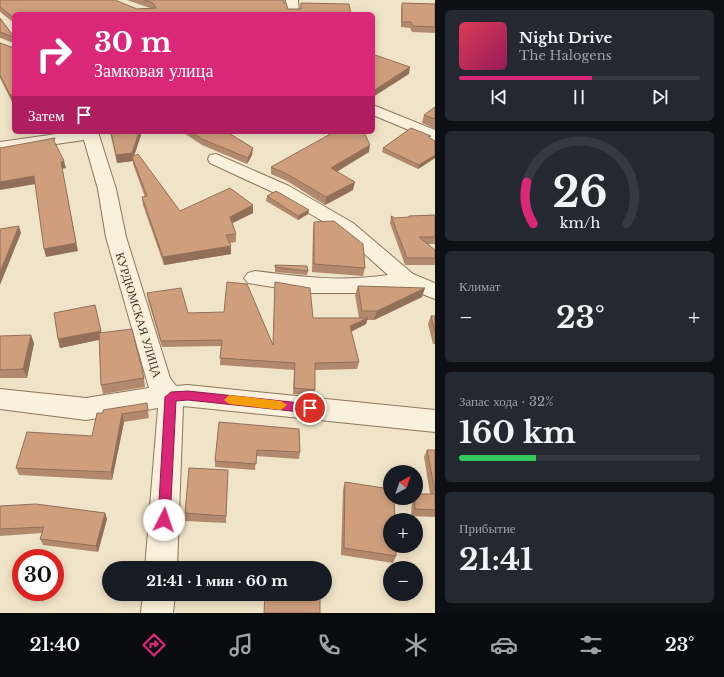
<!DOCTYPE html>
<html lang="ru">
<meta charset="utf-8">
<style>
body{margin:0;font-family:"Libre Baskerville",serif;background:#242831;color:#f1f3f6;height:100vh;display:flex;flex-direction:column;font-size:15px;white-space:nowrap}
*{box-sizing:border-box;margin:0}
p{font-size:13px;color:#9ea1a6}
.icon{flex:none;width:22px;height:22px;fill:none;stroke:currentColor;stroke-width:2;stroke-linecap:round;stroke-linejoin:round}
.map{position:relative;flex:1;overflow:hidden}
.details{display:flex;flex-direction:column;gap:10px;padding:10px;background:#0d0f14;width:289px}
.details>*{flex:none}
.hud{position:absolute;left:12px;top:12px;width:363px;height:122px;border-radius:6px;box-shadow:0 2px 10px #0003;background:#db2777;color:#fff;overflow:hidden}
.needle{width:26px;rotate:40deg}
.tools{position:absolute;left:383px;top:465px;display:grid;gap:8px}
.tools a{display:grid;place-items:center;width:40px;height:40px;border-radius:50%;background:#171b24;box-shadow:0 2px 10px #0003;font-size:20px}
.speed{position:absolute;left:12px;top:549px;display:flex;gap:8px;font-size:20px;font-weight:700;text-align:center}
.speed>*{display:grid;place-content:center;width:52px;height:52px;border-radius:50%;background:#171b24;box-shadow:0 2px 10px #0003;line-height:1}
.speed .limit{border:6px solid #d22;background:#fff;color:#111}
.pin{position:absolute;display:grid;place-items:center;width:34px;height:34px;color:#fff;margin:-17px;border:2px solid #fff;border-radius:50%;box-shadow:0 1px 4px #0007}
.me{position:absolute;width:44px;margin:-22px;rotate:4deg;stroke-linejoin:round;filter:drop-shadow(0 0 3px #0008)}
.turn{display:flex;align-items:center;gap:14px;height:84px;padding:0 16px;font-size:18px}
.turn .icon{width:52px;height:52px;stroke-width:2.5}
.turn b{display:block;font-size:28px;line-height:34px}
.then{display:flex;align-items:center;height:38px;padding:0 16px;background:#0003;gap:8px;font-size:15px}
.big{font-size:30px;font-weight:700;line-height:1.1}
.details .card{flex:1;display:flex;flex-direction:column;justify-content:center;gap:6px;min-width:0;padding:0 14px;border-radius:6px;background:#242831}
.details .dial{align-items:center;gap:0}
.dial svg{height:104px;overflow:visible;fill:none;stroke:#363941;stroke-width:7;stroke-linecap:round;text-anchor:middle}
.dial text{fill:#f1f3f6;stroke:none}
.song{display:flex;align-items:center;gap:12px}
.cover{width:48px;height:48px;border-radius:6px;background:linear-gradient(135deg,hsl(350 70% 55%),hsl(330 70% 35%))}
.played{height:4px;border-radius:2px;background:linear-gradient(90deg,#db2777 55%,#363941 55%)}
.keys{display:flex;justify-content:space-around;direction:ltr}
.heat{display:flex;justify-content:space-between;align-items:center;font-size:22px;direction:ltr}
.charge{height:6px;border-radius:3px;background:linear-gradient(90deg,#34c759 32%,#363941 0)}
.trip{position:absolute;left:102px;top:561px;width:230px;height:40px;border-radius:20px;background:#171b24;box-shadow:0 2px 10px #0003;font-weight:700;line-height:40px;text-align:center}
.menu{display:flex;height:64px;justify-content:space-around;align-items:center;background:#090b0e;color:#9ea1a6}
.menu .icon{width:28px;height:28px}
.menu .on{color:#db2777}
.menu b{font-size:18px;color:#f1f3f6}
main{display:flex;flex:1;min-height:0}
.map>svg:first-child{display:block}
</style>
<main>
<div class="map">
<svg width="435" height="613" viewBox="0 0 435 613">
<rect width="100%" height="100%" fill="#f0e4c8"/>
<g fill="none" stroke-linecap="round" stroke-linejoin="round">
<g stroke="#8d765c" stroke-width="2">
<g id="minor">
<path d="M286 0H298L299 14H287Z"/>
<path d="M373 105 435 130V141L373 115Z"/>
<path d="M70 132H98L116 189 126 237 170 378 176 386 188 385 435 410V432L183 406 177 568H145L158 408 86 420 0 409V389L86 398 149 388 106 237 98 189 84 140 0 152V142Z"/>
<path d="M216 154 289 186 353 223 413 274 435 283V299L404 287 362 293H311L248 283 244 278 248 273 255 271C302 277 341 282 388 275L339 231 277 194 210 163 208 159 210 155Z"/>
<path d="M143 594H175L173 613H141Z"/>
</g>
</g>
<use href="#minor" fill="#faf1dc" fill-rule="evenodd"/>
</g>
<g fill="#b2896c">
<path d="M0 0 137 9 150 8 127 0H284V3L288 9H300L301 3 351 14H14V23L0 12Z"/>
<path d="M402 3 435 4V33L412 32 410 28 401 27V9Z"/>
<path d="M0 18 14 37 12 102 0 78V43L14 48 13 43 1 38H0Z"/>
<path d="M435 107V129L422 123 424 115Z"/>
<path d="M110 132H141V135L134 156 180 211 253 205V213L232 223 236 234V242L230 243 231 254 164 265 143 205 142 197H145L133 164V161L117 163Z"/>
<path d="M184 132H227L252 155 247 164 202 145 184 133Z"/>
<path d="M430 138 435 141V158L418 169 382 152 383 148Z"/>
<path d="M369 152 337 171 353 190 325 205 287 181 271 174V167Z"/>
<path d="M267 196 309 210 308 214 298 220 266 201Z"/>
<path d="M435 215V244H428L435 258V265H405L390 223 391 216 395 218H408L409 216Z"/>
<path d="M314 222 365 268 363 276 312 272 313 230Z"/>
<path d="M275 265 308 271 307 275 275 272Z"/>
<path d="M275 282 313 318H359L355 295 358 286 422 297 374 320H367L366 324 351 332 359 362 357 369 315 370V390L314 396 293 394 294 370 220 365 221 346 162 347 148 300 147 293 188 313 273 344Z"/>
<path d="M95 305 101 333 144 378 145 387 103 394 101 385 99 340 60 348 58 339Z"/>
<path d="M431 316H435V344H433L428 324Z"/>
<path d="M0 336 34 343 27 378H0Z"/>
<path d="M147 403 149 418 124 422 112 480 19 475 16 468 92 436 103 413Z"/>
<path d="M299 429 300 452 299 459 256 456 255 470 215 467V461Z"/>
<path d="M427 450H435V517L411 516 412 501 413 498H416L430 494 424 457Z"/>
<path d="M228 470 226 523 185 521V513Z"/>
<path d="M345 482 396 556 393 563 341 555 343 490Z"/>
<path d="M0 506 105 513 107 519 98 552 43 545 40 539 42 533 0 536Z"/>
<rect x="264" y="594" width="56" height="19"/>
</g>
<g fill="#916f58">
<path d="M410 67 409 74 373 97V91Z"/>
<path d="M14 94V102H12L10 95Z"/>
<path d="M139 132H141V135L133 159 132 157 133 161 117 163 116 155Z"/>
<path d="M370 145 369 152 330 176 331 168Z"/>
<path d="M253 148 252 155 247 164 248 158Z"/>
<path d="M435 155V158L418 169 419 165Z"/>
<path d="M64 161 66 168 62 169 78 251 46 257 44 249 61 162Z"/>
<path d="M34 176 36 184 0 190V182Z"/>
<path d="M355 182 353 190 325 205 326 197Z"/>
<path d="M253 205V213L229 225 230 217Z"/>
<path d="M309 210 308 214 298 220V216Z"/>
<path d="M19 226 21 233 0 285V272Z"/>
<path d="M231 246V254L164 265 163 257Z"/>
<path d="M425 288 422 297 374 320 377 311Z"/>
<path d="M368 318 366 324 348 333 350 326Z"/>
<path d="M101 331 102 339 60 348 58 339Z"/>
<path d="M31 335 34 343 27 378 23 369Z"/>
<path d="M122 414 124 422 112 480 111 472Z"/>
<path d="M105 513 107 519 98 552 96 546Z"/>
</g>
<g fill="#cf9f7d" stroke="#916f58">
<path d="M0 0H115L137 9 156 8 153 3 144 0H284V3H286L288 9H301V3L349 4 351 14H14V18L0 7Z"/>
<path d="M402 3 435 4V27L413 26 411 22H402Z"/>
<path d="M0 18 14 37V94L10 95 0 75V43L14 48 13 37 0 32Z"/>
<path d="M375 55 410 67 373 91V56Z"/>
<path d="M435 107V119L424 115Z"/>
<path d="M411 128 431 136 428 137 435 141V155L419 165 383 148Z"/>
<path d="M111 132H139L132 153 116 155Z"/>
<path d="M192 132H227L253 148 248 158 202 139Z"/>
<path d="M334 132H364L370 145 331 168 355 182 326 197 287 174 271 167Z"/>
<path d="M55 138 54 141 64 161 61 162 76 243 44 249 34 176 0 182V148Z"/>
<path d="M138 154 180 211 230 188 253 205 230 217 236 234 226 235 231 246 163 257 142 197 147 196 132 157Z"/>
<path d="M276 191 309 210 298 216 267 196Z"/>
<path d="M435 215V237H419L435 250V258H407L391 216 395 218 410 217 409 216Z"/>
<path d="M334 221 363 244 365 268 314 264V222Z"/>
<path d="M19 226 0 272V229Z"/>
<path d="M275 265 307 266 308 271 275 267Z"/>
<path d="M227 282 247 284 273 345 275 282 310 288 313 318H368L350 326 359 362 315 363V390L294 388 295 363 220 358 222 340 161 341 147 293 181 288 188 313 224 312Z"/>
<path d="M358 286 425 288 377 311H362Z"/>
<path d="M95 305 101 331 58 339 54 313Z"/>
<path d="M431 316H435V333Z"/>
<path d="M132 329 144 378 101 385 99 333Z"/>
<path d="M31 335 23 369 0 370V336Z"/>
<path d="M147 403 148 410 122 414 111 472 16 468 27 432 92 436 97 413H103V410Z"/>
<path d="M219 422 299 429 300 452 257 450 256 464 215 461Z"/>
<path d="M427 450H435V491Z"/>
<path d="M189 468 228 470 226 516 185 513Z"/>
<path d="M345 482 390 489V498H394L395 520H390V546H396V556L344 548Z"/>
<path d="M416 494H435V510L415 509V498H416Z"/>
<path d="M36 504 105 513 96 546 40 539 44 527 0 529V506Z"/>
<path d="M267 562 319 567V568H266Z"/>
<path d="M265 594H320V613H264Z"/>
</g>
<path fill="#db2777" stroke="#8e194d" d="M188 391 310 404 314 405 316 408 314 412 310 413 188 400 176 401 170 520 168 524 164 526 160 524 158 520 165 397 171 392Z"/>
<path fill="#f59e0b" d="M229 395 281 401 287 405 281 410 229 404 224 400Z"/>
<g text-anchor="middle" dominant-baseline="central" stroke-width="4" stroke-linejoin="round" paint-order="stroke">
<g font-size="12" fill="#3d2e20" stroke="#f7eed8">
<text transform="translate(139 315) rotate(73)">КУРДЮМСКАЯ УЛИЦА</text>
</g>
</g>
</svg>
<div class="tools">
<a><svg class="needle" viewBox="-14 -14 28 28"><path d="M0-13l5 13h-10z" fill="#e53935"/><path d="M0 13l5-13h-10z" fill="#9ea1a6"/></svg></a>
<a>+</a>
<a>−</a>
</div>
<div class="speed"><div class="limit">30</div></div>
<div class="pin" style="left:310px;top:408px;background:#d93025"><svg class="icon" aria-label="arrive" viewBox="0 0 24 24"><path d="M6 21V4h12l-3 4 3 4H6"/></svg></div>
<svg class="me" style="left:164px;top:520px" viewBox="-20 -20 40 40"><circle r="19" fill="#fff"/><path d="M0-13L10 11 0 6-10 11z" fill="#db2777"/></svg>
<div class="trip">21:41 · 1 мин · 60 m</div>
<div class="hud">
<div class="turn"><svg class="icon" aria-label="right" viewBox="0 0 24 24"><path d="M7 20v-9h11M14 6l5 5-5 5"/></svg><div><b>30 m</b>Замковая улица</div></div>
<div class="then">Затем<svg class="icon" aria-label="arrive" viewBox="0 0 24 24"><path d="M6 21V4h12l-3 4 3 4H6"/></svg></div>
</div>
</div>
<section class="details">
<div class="card">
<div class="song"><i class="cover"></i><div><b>Night Drive</b><p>The Halogens</p></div></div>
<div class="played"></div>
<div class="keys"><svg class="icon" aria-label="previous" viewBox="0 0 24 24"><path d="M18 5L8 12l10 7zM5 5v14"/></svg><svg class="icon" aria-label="pause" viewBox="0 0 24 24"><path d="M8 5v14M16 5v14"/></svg><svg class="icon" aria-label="next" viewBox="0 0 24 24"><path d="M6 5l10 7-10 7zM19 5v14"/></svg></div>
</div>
<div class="card dial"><svg viewBox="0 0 100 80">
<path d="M14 69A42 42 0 1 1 86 69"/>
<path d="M14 69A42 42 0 0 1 9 37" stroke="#db2777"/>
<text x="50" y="56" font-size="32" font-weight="700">26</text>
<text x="50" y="72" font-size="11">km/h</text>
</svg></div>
<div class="card"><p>Климат</p>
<div class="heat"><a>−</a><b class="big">23°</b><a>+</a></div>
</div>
<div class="card"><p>Запас хода · 32%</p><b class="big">160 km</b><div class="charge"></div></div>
<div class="card"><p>Прибытие</p><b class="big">21:41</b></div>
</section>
</main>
<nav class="menu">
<b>21:40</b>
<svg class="icon on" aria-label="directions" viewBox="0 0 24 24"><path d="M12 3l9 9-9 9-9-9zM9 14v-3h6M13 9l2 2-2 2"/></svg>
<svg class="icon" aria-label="music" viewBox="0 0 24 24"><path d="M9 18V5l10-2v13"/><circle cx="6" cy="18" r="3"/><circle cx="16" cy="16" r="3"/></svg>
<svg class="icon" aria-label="phone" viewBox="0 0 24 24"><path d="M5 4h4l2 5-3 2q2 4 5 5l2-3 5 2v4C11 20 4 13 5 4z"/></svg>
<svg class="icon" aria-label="climate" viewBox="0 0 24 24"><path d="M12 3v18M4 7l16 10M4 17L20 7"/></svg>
<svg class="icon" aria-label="car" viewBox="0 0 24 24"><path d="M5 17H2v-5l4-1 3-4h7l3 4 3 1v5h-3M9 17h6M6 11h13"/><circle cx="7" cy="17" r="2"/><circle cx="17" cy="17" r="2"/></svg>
<svg class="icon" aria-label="filters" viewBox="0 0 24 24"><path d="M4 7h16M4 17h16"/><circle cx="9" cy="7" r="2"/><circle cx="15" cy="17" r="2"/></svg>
<b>23°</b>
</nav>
